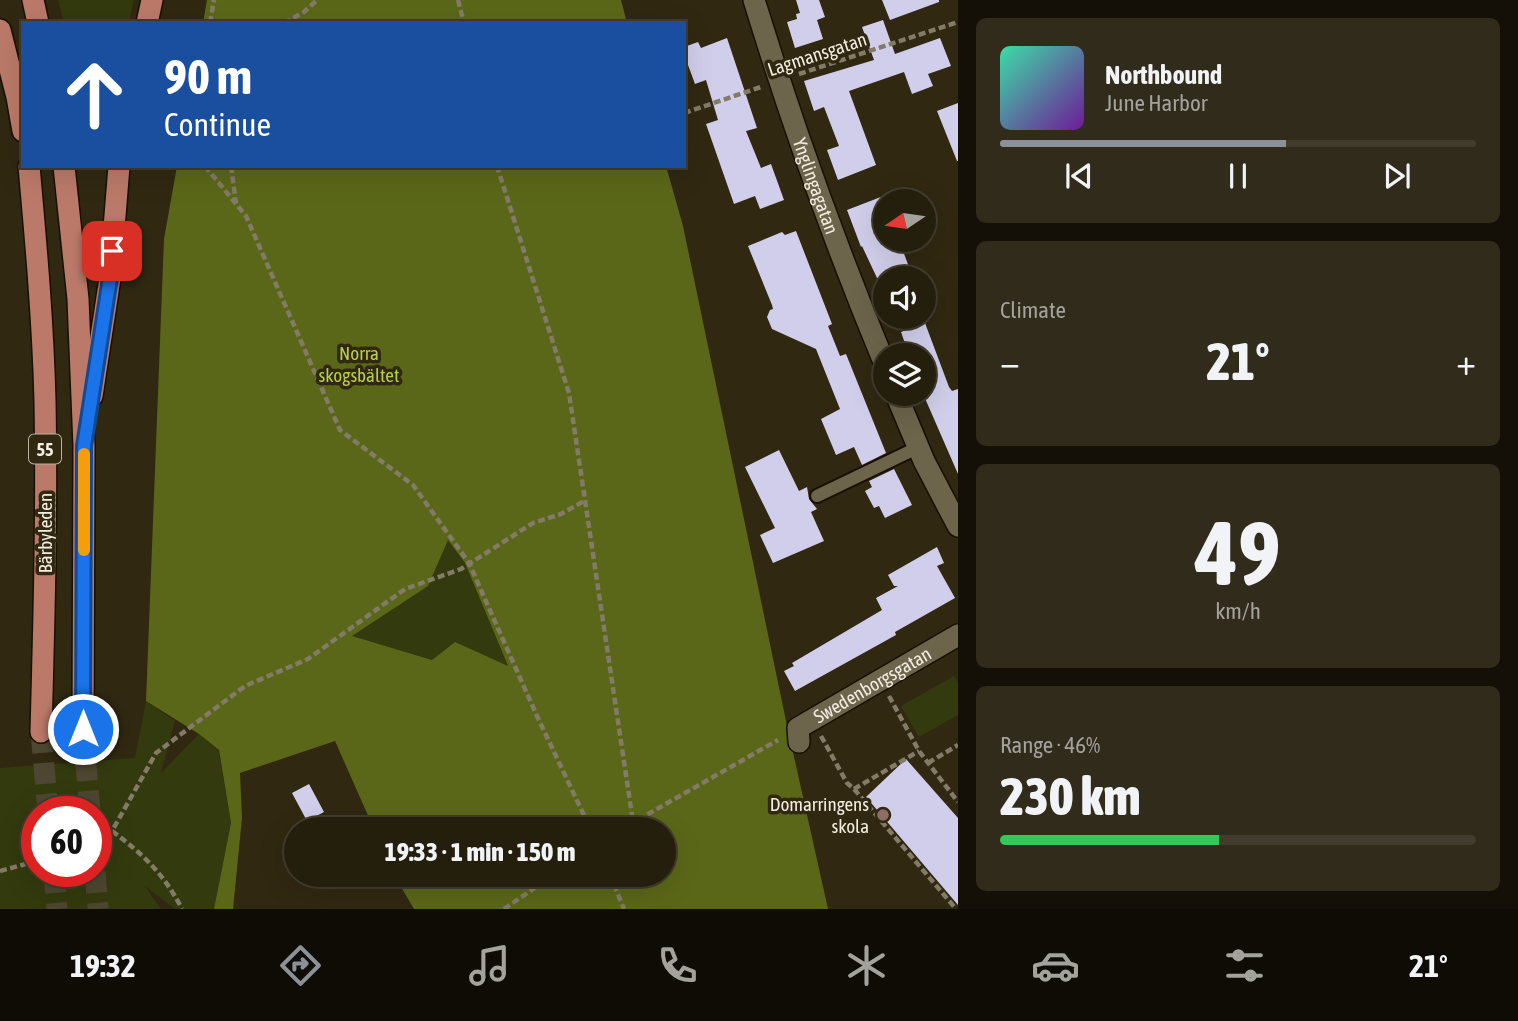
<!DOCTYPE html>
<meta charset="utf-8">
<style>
body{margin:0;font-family:"Asap Condensed",sans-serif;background:#302b1b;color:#f1f3f6;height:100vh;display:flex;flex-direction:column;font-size:26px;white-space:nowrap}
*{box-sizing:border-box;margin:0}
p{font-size:23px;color:#a3a29d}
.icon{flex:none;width:38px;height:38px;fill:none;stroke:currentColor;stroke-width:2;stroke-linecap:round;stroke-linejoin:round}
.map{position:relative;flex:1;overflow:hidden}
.side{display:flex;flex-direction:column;gap:18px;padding:18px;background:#141007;width:560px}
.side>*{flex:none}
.guide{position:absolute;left:21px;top:21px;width:665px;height:147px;border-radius:0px;box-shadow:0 7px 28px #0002,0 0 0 2px #413c2e;background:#1a4fa0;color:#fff;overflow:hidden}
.needle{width:46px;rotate:257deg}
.fabs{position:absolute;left:873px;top:189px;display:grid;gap:14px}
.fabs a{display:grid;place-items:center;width:63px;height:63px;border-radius:50%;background:#241e0d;box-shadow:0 7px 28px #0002,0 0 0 2px #413c2e;font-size:35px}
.speed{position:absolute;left:21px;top:796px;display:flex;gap:14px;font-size:35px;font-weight:700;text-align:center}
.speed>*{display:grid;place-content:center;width:91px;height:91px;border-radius:50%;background:#241e0d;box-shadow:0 7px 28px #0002,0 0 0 2px #413c2e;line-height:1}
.speed .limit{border:10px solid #d22;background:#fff;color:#111}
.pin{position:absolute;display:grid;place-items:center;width:60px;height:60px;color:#fff;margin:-30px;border-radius:14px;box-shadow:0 4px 10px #0006}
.me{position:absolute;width:77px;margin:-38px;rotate:0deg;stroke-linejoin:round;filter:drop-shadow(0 0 5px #0008)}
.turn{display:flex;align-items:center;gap:24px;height:147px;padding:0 28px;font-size:32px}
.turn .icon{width:91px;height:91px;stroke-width:2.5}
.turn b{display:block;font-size:49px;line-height:60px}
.big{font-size:52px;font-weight:800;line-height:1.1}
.side .card{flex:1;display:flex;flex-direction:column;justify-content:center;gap:10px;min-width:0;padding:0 24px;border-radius:10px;background:#302b1b}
.side .dial{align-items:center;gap:0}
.dial b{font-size:91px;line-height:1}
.song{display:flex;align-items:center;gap:21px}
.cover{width:84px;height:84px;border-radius:10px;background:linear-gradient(135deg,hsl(160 70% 55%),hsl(280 70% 35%))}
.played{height:7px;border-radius:4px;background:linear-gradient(90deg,#8c9099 60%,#413c2e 60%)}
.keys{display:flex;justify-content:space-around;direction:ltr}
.heat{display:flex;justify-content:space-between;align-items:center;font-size:38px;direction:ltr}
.charge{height:10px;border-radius:5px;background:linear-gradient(90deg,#34c759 46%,#413c2e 0)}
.trip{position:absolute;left:284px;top:817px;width:392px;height:70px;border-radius:35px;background:#241e0d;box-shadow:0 7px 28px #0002,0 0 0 2px #413c2e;font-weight:800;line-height:70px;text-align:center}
.menu{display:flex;height:112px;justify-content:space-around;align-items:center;background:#0e0c05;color:#a3a29d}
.menu .icon{width:49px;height:49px}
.menu .active{color:#8c9099}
.menu b{font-size:32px;color:#f1f3f6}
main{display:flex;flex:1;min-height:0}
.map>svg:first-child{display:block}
</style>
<main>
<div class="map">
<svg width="958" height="909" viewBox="0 0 958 909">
<rect width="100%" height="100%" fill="#302811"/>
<g fill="#333a0d" fill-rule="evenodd">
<path d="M58 0H134L129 23H64Z"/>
<path d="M448 539 465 563 508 667 455 642 432 660 351 636 428 586Z"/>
<path d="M954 676 958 682V715L919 737 901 706Z"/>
<path d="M146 701 175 721 161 773 199 734 218 750 231 823 214 909H175L145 886 161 909H0V768L135 758ZM37 812H96V872H37Z"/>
</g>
<g fill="#5b6718" fill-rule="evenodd">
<path d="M207 0H621L627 23H203Z"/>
<path d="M177 166H666L683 226 786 721 828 909H414L394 875H663V830L374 829 335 741 240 773 242 818 233 909H214L231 823 219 750 199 734 146 701 164 239ZM448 540 465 563 508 666 455 642 432 660 352 636 428 586Z"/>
</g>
<g fill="#d0ceea">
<path d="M796 0H819L825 17 817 20 823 39 795 48 787 22 797 19 796 14 800 13Z"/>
<path d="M882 0H939V2L890 20Z"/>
<path d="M883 20 895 54 940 38 951 66 928 74 933 86 912 94 904 72 849 91 876 165 838 180 827 150 839 146 824 107 814 111 804 81 874 60 862 27Z"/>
<path d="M727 38 757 128 746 131 761 168 771 164 784 200 760 209 755 196 734 204 706 124 718 120 706 80 695 84 684 54V47L698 42 701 48Z"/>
<path d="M958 103V161H957L937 111Z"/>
<path d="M886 195V240H899L913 278H877L862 246 861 247 847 210Z"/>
<path d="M796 231 832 324 828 326 840 356 846 354 886 453 862 465 854 447 836 455 821 419 840 409 816 349 772 329 767 317 770 310 773 309 772 305 748 246 782 232 785 235Z"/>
<path d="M925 323 949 387 952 391 958 389V474L924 396V355H909L901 332Z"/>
<path d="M779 450 799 491 807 487 809 499 817 509 811 512 824 541 773 563 760 535 775 528 745 467Z"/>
<path d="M894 469 912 505 885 518 879 506 874 508 865 491 872 487 869 481Z"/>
<path d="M937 547 944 563 937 566 955 598 895 632 896 635 795 691 784 671 794 666 792 663 882 610 876 598 898 586H894L888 575Z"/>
<path d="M906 759 958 818V905L866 797Z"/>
<path d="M309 784 324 812 307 821 292 793Z"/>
</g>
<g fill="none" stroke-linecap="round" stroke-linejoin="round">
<g stroke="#4d4630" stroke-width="21" stroke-dasharray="21 10" stroke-linecap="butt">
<path d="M83 729 90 812"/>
<path d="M41 732 48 812"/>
<path d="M54 872 57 909"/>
<path d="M95 872 98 909"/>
</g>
<g stroke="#181000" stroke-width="16">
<path id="lane" d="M817 496 919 447"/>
</g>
<g stroke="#181000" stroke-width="24">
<g id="street">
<path id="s1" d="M754 0C792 124 836 247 886 367"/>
<path d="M896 394 924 461 958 526"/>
<path id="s2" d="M799 742 798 728 958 635"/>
</g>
</g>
<g stroke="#181000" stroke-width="24">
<g id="primary">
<path d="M33 0 38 23"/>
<path d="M147 23 152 0"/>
<path d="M0 30 17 97 23 131"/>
<path d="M29 166C36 244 43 322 45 401 47 511 44 622 41 732"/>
<path d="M64 166 78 299 84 446 83 729"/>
<path d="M92 396 110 278 119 166"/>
</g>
</g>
<g stroke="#827b68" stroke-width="4.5" stroke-dasharray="7 3.5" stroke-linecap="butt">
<path d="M458 0 464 23"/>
<path d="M210 23 214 0"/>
<path d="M284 23 304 12 317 0"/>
<path d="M799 74 958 22"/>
<path d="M684 113 761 87"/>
<path d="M205 166 246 216 340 430 413 485 469 563 537 716 591 830"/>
<path d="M231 166 236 203"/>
<path d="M497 166 569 393 633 822"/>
<path d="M889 696 919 751 958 802"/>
<path d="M821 736 847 783 854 789 956 909"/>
<path d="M928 763 958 745"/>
<path d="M854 789 919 751"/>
<path d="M620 830 778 740"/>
<path d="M112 831C143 854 164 874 182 909"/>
<path d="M96 837 112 831 156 753 245 686 308 659 405 589 461 569 533 523 561 514 584 501"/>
<path d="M0 871 37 861"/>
<path d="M610 875 624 909"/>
<path d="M504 909 553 875"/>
</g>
<use href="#lane" stroke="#6d644c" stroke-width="12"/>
<use href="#street" stroke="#6d644c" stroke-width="21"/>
<use href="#primary" stroke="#bb7a69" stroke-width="21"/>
</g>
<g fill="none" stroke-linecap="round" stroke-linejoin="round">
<g stroke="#114b97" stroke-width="18">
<path id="route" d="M83 729 84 446 110 278 112 251"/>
</g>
<use href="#route" stroke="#1a73e8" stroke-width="12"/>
<path stroke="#f59e0b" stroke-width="12" d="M84 454V550"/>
</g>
<circle fill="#8d6e63" stroke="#302811" stroke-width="2.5" cx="883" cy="815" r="7"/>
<g text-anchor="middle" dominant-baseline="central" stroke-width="7" stroke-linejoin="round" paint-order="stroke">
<rect fill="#302811" stroke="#b8b2a2" stroke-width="2" x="29" y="434.5" width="32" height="29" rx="5"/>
<g font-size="18" font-weight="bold" fill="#f3ede0">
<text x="45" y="449">55</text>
</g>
<g font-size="19" fill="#f3ede0" stroke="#302811">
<text transform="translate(817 54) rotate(-18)">Lagmansgatan</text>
<text stroke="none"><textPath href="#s1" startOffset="196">Ynglingagatan</textPath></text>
<text transform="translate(45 533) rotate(-90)">Bärbyleden</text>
<text stroke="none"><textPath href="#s2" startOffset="100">Swedenborgsgatan</textPath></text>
</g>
<g font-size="19" fill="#b8cf4a" stroke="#302811">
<text x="359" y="353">Norra<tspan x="359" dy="22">skogsbältet</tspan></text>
</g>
<g font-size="19" fill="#f3ede0" stroke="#302811" text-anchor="end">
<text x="869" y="804">Domarringens<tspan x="869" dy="22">skola</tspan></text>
</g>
</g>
</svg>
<div class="fabs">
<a><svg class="needle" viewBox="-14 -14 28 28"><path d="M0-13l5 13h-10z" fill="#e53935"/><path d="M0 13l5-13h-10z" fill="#a3a29d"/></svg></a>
<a><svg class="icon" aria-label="sound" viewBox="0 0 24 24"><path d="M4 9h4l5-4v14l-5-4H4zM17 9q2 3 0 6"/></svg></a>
<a><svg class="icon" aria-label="layers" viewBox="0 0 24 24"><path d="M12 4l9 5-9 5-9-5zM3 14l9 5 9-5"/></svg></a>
</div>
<div class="speed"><div class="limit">60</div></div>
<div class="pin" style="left:112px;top:251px;background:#d93025"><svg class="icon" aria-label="arrive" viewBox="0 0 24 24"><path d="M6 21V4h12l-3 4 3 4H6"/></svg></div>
<svg class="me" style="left:83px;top:729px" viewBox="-20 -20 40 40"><circle r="17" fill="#1a73e8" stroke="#fff" stroke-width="3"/><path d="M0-11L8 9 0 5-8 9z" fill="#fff"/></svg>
<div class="trip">19:33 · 1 min · 150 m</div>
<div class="guide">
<div class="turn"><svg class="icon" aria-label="ahead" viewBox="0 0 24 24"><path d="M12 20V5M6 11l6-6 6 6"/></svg><div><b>90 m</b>Continue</div></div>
</div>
</div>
<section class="side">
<div class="card">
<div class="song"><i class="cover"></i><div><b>Northbound</b><p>June Harbor</p></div></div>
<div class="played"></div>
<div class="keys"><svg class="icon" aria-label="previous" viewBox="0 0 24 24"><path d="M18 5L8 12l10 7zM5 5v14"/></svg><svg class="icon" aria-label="pause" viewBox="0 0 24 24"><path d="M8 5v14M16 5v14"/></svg><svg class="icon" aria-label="next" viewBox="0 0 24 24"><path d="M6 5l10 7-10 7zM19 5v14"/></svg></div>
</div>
<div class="card"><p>Climate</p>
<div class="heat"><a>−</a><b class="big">21°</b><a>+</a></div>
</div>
<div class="card dial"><b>49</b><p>km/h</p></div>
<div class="card"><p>Range · 46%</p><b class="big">230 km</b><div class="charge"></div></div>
</section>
</main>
<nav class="menu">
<b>19:32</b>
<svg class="icon active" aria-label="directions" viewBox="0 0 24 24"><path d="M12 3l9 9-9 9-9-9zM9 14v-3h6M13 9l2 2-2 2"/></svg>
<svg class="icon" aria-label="music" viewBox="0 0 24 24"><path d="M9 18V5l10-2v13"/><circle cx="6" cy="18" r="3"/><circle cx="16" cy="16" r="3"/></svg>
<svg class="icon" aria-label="phone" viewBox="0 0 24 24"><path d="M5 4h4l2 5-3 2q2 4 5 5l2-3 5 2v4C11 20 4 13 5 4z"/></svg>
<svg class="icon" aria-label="climate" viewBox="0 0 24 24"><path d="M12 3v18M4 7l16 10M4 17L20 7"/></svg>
<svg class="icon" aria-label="car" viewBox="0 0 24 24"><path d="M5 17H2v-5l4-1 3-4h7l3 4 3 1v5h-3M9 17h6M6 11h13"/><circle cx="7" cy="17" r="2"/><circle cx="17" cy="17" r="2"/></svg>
<svg class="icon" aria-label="filters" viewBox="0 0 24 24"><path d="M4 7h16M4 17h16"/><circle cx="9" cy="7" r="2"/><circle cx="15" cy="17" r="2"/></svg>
<b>21°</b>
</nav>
